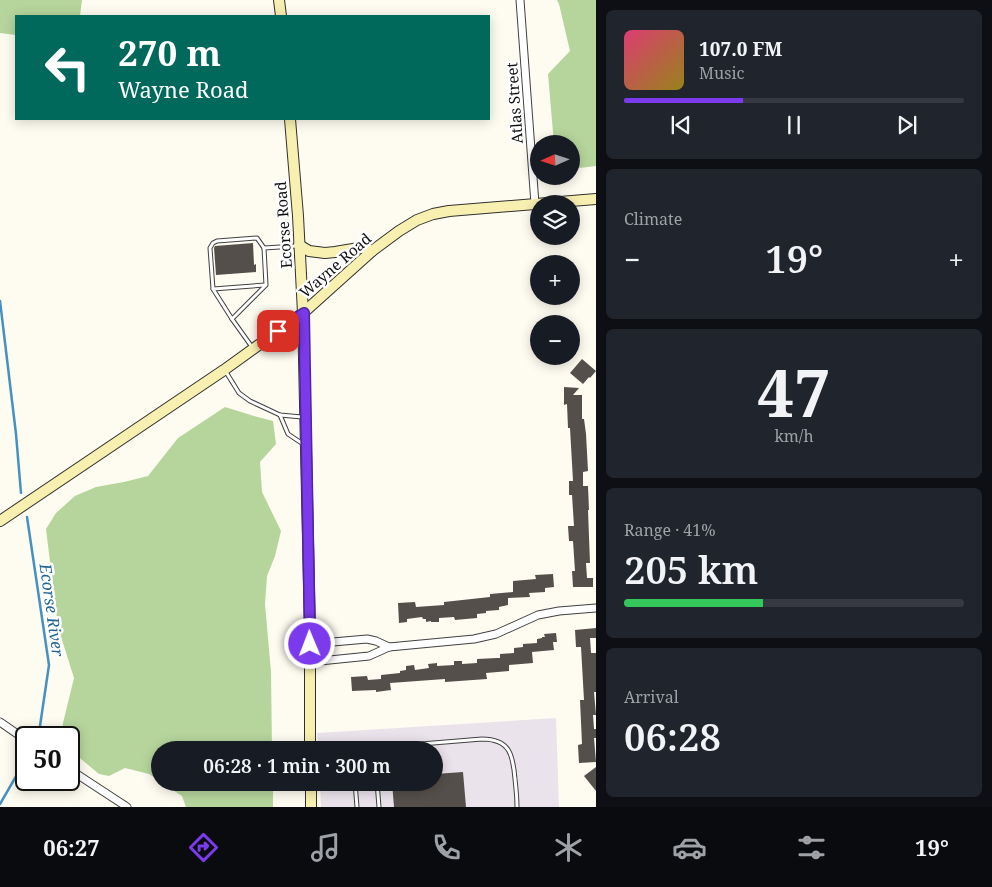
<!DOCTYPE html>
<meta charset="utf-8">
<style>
body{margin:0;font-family:"Noto Serif",serif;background:#20242c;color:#f1f3f6;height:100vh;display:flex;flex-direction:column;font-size:19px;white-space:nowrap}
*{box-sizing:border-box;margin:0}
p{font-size:16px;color:#9ea1a6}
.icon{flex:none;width:28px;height:28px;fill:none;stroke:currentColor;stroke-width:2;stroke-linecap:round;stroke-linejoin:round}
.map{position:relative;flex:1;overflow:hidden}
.drawer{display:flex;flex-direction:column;gap:10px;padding:10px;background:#0d0f14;width:396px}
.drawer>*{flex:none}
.top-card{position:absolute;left:15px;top:15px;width:475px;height:105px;border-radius:0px;box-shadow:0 2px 12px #0003;background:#00695c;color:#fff;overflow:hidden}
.needle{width:32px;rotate:267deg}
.buttons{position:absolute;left:530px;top:135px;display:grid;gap:10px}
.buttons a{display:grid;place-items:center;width:50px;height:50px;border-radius:50%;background:#171b24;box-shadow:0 2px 12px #0003;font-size:25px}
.speed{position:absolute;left:15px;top:726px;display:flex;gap:10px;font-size:25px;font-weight:700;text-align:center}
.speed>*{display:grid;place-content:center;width:65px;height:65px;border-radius:50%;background:#171b24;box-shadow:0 2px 12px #0003;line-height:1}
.speed .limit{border:2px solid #111;border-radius:8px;background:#fff;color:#111}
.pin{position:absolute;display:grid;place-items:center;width:42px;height:42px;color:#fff;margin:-21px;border-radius:10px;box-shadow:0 2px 8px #0006}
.me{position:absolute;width:55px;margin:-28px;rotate:359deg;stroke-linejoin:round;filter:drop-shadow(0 0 4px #0008)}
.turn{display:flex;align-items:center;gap:18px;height:105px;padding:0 20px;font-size:22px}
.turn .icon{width:65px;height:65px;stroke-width:2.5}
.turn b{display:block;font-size:35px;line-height:42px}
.big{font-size:38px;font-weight:600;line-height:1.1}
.drawer .card{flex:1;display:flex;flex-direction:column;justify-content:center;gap:8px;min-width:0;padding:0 18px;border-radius:8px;background:#20242c}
.drawer .dial{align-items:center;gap:0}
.dial b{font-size:65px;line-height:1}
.song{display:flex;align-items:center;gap:15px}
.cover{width:60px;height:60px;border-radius:8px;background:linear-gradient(135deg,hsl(340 70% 55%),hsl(50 70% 35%))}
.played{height:5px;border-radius:2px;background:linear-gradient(90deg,#7c3aed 35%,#363941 35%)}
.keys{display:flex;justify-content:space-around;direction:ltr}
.heat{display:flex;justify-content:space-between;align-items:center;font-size:28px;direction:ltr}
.charge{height:8px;border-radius:4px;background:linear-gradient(90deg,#34c759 41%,#363941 0)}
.trip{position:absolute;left:151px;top:741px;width:292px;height:50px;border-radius:25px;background:#171b24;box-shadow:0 2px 12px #0003;font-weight:600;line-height:50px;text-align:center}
.menu{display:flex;height:80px;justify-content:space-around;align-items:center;background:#090b0e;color:#9ea1a6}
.menu .icon{width:35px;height:35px}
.menu .active{color:#7c3aed}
.menu b{font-size:22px;color:#f1f3f6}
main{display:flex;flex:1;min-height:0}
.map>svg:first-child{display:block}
</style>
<main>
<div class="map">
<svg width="596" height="807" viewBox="0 0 596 807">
<rect width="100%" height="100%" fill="#fefbf0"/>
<path fill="#ebe3ec" d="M556 718 559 807H321L320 783 435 782V750H318L317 733Z"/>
<g fill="#b6d59c">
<path d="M0 0H82L80 16H16V35L0 33Z"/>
<path d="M557 0H596V166L571 169V144H554L548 74 570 51 559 4Z"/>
<path d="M225 407 254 416 273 421 276 444 260 462 262 492 281 531 275 556 267 576 265 604 271 672 272 750H160V781L149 774 125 768 109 776 99 774 69 749V738L61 737 63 723 74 678 58 627 46 529 56 513 75 496 96 487 124 482 148 476 178 438Z"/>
<path d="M162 783H273V807H186L182 796Z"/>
</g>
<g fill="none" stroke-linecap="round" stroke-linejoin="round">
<g stroke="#4591c2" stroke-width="2.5">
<path d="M0 301 16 434 21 493"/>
<path d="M27 517 49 665 40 726V737"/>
<path d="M0 804 26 759"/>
</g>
</g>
<g fill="#554f4b">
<path d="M253 243 254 265 256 264V272L216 275 214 248 215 246Z"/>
<path d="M582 359 596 371 590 378 589 377 583 384 570 373Z"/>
<path d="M564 387 579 388 573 395H582V419H584L586 434 588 471 583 472V486H588L589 510H588L590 563H586L587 578H593V587H573L572 571H575L573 541H569L568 526H574L572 495H569V481H573L570 428H568L567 404 564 405Z"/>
<path d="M553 574 554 587 545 588V592L529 593 530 597 508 598V605L499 607V610L486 611V613L477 614V618L455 620 454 617 439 618V622H431V621L426 622V619H423L422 617 407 619V622L399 623 398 603 415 602 416 607 444 605V602L490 597V594L513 592V581L536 579 535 575Z"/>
<path d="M596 628V638H590L591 653H596V692H594L596 715H593L594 729H596V738H594L596 762 579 763 578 745 582 744 580 700H584L581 647H576L575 630Z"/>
<path d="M556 633 557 642H553L554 650 532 652 533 663 509 665V671L486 673 487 679 445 682V679L390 683 391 690 376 692V690L352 691 351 677 367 676 368 680 381 679V675L400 673V671L406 670V666L414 665 415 670 429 668 428 664 437 663V666L454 665V661H462V664L477 663V659L497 658H500V654L514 653V648L523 647V644L537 643V639L542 638V637H545L544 634Z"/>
<path d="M596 767V791L584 776Z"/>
<path d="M463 772 466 807H394L392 782H435V774Z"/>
</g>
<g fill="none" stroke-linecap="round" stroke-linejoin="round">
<g stroke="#414141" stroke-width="5">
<g id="service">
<path d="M213 289 265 285"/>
<path d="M232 319 213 289 210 248 213 243 217 241 257 238 264 248"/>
<path d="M252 347 232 319 266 285 264 248 296 246"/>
<path d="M226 372 239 393 250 401 280 415 302 417"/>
<path d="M280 415 288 434 303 444"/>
<path d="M348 750 482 739C510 739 513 755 515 779 516 788 517 798 517 807"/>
<path d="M355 782 357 807"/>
<path d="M377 782 379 807"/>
</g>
</g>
<g stroke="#414141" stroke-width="9">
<g id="minor">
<path d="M520 0 535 204"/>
<path d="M310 644 367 639 376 641 389 647"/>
<path d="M310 662 369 656 389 647 474 639 496 634 538 615 559 611 596 608"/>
<path d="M0 722 26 740"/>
<path d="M69 769 127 807"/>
</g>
</g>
<g stroke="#303030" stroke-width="12">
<g id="secondary">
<path d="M279 0 281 16"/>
<path d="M290 119 298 216 303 313 310 630V750"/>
<path d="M299 245 309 251 325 253 335 252 365 247 372 251"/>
<path d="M0 521 224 370 303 313 372 251 399 231 417 220 433 214 449 211 596 199"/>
<path d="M311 782V807"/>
</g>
</g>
<use href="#service" stroke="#fff" stroke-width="3"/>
<use href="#minor" stroke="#fff" stroke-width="7"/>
<use href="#secondary" stroke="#f8f0b0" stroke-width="10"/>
</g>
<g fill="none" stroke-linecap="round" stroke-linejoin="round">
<g stroke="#51269a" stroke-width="12">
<path id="route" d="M278 331 304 313 310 644"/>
</g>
<use href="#route" stroke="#7c3aed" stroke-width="9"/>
</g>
<g text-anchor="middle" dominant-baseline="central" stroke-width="5" stroke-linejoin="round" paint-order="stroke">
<g font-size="15" fill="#0e0e0e" stroke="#fff">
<text transform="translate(514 103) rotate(-94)">Atlas Street</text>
<text transform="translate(283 225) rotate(-94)">Ecorse Road</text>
<text transform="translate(335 265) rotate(-41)">Wayne Road</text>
</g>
<g font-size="16" font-style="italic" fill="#216495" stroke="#fff">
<text transform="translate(52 610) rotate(82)">Ecorse River</text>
</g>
</g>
</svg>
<div class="buttons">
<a><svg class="needle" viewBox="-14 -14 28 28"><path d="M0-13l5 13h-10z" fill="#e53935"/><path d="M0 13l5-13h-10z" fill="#9ea1a6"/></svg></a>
<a><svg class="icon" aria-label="layers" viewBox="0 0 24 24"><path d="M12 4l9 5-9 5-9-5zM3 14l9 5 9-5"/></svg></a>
<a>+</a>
<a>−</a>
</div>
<div class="speed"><div class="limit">50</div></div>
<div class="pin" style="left:278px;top:331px;background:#d93025"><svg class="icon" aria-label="arrive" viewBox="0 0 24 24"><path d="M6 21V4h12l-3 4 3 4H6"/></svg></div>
<svg class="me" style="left:310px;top:644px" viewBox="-20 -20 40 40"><circle r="17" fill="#7c3aed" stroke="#fff" stroke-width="3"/><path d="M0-11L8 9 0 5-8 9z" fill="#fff"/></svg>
<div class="trip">06:28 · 1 min · 300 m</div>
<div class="top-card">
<div class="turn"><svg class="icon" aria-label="left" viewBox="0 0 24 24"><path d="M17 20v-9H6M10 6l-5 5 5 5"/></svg><div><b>270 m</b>Wayne Road</div></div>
</div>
</div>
<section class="drawer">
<div class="card">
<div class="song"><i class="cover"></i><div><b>107.0 FM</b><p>Music</p></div></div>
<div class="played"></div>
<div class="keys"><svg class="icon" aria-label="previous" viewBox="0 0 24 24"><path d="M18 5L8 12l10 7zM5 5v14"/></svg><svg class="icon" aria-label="pause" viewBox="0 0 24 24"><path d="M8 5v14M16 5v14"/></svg><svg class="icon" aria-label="next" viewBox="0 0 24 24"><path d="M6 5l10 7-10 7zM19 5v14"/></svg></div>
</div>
<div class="card"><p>Climate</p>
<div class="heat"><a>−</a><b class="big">19°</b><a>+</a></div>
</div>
<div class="card dial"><b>47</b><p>km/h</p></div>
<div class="card"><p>Range · 41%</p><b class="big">205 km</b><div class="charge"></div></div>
<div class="card"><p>Arrival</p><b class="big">06:28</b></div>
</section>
</main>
<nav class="menu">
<b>06:27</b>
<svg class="icon active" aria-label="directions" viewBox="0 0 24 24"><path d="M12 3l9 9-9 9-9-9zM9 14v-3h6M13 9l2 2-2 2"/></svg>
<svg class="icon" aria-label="music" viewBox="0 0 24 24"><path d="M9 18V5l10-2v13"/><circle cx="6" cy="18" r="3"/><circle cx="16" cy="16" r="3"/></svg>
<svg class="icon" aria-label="phone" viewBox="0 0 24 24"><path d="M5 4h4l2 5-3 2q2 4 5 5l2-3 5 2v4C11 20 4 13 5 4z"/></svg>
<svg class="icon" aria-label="climate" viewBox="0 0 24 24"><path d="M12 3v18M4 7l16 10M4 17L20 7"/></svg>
<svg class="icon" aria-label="car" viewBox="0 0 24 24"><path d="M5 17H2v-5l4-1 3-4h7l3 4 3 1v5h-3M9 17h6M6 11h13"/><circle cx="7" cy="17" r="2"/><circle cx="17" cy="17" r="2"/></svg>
<svg class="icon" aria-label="filters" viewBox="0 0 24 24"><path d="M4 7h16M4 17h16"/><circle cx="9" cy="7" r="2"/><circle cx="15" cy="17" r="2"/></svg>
<b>19°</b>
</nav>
